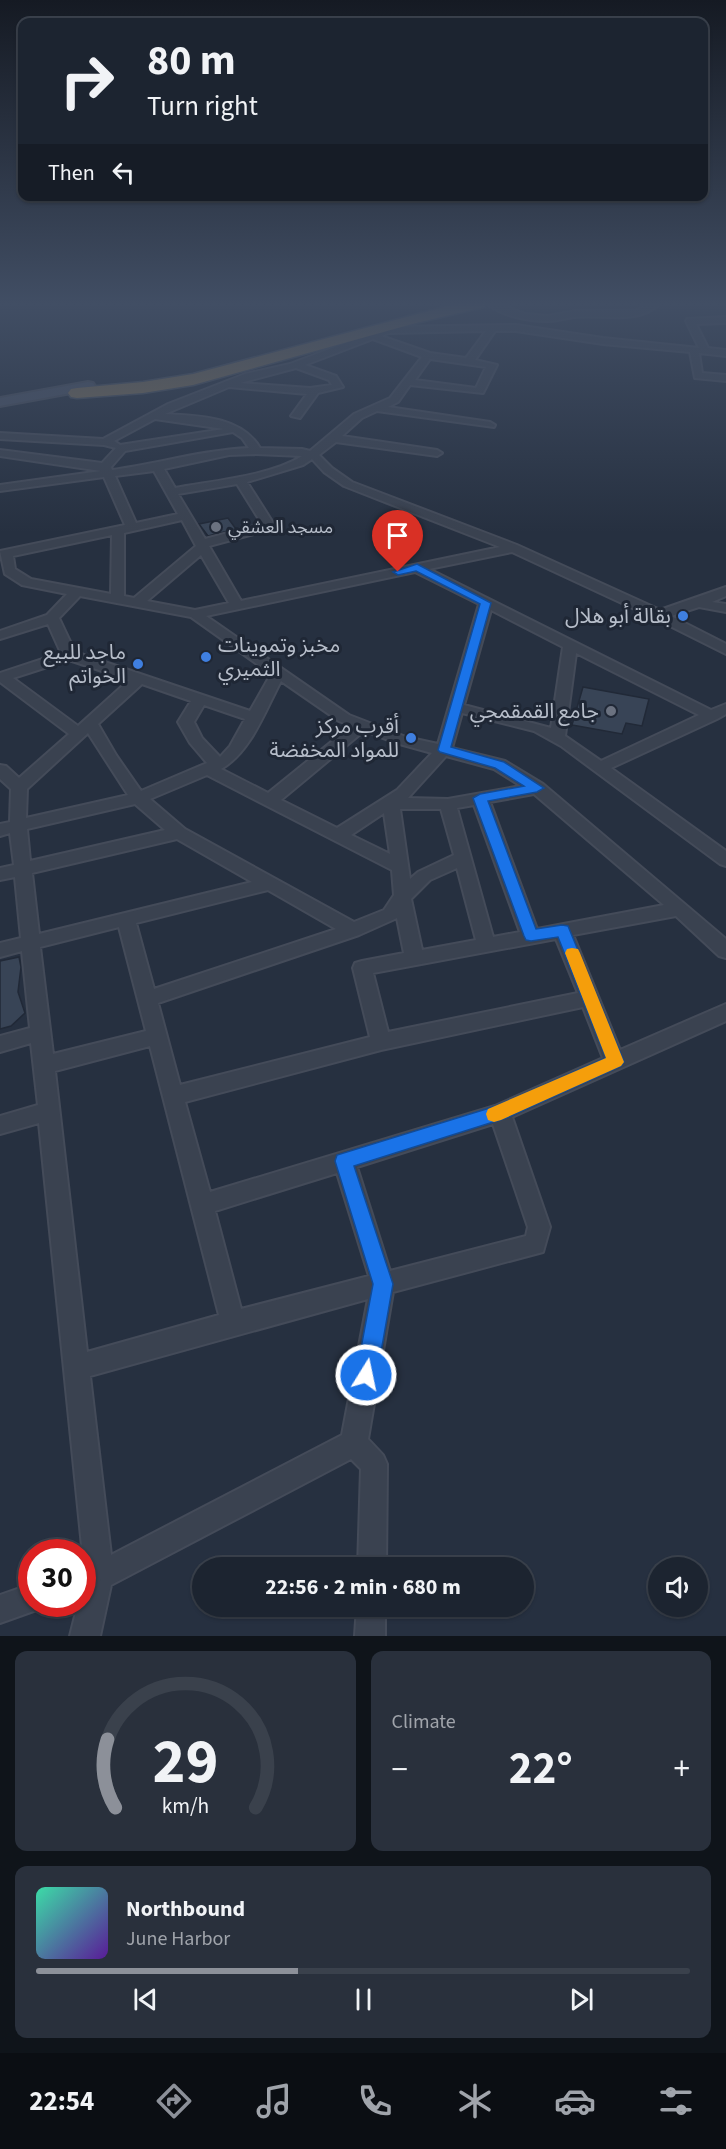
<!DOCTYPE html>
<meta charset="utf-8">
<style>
body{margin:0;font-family:"Source Sans 3","Noto Sans Arabic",sans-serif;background:#29303c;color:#f1f3f6;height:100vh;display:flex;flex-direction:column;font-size:22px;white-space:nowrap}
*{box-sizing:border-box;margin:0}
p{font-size:20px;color:#a0a4ab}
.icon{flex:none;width:33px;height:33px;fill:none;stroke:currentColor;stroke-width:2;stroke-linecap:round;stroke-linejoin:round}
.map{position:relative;height:1636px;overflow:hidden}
.drawer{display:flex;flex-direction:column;gap:15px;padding:15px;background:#0f141a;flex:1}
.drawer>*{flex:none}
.banner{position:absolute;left:18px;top:18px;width:690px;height:183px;border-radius:12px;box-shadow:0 2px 4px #0004,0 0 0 2px #3a414c;background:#1c2430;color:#f1f3f6;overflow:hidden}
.buttons{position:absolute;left:648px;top:1557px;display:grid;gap:12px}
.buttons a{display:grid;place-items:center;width:60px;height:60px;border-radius:50%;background:#1c2430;box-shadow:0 2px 4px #0004,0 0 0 2px #3a414c;font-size:30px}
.speed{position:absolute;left:18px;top:1539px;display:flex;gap:12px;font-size:30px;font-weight:700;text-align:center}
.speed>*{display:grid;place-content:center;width:78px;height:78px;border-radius:50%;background:#1c2430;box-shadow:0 2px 4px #0004,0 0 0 2px #3a414c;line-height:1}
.speed .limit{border:9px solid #d22;background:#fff;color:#111}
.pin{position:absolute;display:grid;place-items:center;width:51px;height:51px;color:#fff;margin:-62px -26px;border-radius:50% 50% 50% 0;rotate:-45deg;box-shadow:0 0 6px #0007}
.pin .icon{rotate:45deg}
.me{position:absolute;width:66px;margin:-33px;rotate:10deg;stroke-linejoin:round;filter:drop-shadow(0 0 4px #0008)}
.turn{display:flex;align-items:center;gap:21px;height:126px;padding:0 30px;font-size:27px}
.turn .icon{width:78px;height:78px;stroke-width:2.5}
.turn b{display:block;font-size:42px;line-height:51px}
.then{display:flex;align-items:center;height:57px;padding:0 30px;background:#0003;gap:12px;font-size:22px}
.big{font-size:45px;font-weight:700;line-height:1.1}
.drawer .card{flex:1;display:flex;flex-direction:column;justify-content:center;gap:9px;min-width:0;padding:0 21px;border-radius:12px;background:#29303c}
.drawer .dial{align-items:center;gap:0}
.dial svg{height:156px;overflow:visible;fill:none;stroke:#3a414c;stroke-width:7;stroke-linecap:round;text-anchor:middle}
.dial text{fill:#f1f3f6;stroke:none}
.song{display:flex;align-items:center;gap:18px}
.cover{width:72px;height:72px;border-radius:9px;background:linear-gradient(135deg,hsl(160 70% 55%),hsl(270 70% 35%))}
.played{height:6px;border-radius:3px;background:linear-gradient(90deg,#8c9099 40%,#3a414c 40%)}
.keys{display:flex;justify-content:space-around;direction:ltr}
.heat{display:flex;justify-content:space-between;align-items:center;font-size:33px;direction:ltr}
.drawer .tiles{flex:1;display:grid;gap:15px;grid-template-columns:1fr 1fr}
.card:last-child{grid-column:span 2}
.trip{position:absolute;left:192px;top:1557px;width:342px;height:60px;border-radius:30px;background:#1c2430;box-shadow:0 2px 4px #0004,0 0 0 2px #3a414c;font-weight:700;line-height:60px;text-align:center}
.menu{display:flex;height:96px;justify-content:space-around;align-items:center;background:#0b0e13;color:#a0a4ab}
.menu .icon{width:42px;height:42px}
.menu .active{color:#8c9099}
.menu b{font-size:27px;color:#f1f3f6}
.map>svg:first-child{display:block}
</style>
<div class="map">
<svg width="726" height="1636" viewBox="0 0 726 1636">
<rect width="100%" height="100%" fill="#263040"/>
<g fill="#384456" stroke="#212937" stroke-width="1.5">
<path d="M228 518 236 529 208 536 199 524Z"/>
<path d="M583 687 649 699 642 726 626 723 622 734 572 725Z"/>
<path d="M19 957 21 967 18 992 25 1013 11 1026 0 1029V961Z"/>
</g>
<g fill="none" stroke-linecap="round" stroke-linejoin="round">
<g stroke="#444b59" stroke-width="4">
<g id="street">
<path d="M499 304 525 314 548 316 575 311 637 310 649 304H659C639 325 600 314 574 317 565 318 555 322 546 321 528 321 503 316 489 305Z"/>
<path d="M726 317V323L696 324 708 348 726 350V356L699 353 702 373 726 375V381L695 378 690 352 603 344 516 331H495L475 360 497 365 483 393 410 385 398 402 388 407 490 422 495 425 494 427 377 411 362 418 342 436 437 450 442 453 437 456 336 442 319 455 332 468 352 482 517 545 660 610 726 587V596L712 602 726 604V612L699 607 671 616 726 644V654L654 618 512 552 429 569 711 710 726 704V714L717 719 611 768 726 851V866L720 864 561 746 534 731 462 713 452 748 505 761 543 784 726 939V958L719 956 676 916 573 935 620 1050 726 1004V1021L512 1117 550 1227 543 1252 393 1292 368 1439 383 1455 387 1464 386 1568H358L361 1469 351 1459 111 1585 100 1636H70L78 1604H82L84 1566 39 1123 0 1134V1116L38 1105 31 1043 0 1052V1036L30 1028 22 951 0 957V943L21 938 15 877 0 880V868L14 865 10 833 0 836V824L10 822 11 789 0 779V765L6 766 19 778 69 734 0 682V673L61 653 48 624 0 639V631L47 615 67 594 22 585 5 574 0 551 125 525 104 477 0 491V485L101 471 0 456V450L102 463 116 448 104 445 0 439V433L103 439 168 404 245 374 290 364 388 327 516 325 603 338 699 348 686 321 687 319ZM486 331 466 358 430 353 381 336 389 333ZM373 339 422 357 390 398 354 414 310 451 302 449 260 448C241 416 198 416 165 414L229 387 307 394 291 416 300 418 318 393 343 387 336 376 305 365ZM430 359 486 367 476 388 415 380ZM296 368 329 380 332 385 310 388 240 383ZM155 419 224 429 120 445 114 441ZM233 432 242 438 249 448C203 450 157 464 112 470L111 467 125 451ZM256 454 302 456C271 476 212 481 175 488L164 469 229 455ZM312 459 324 472 344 486 500 547 241 601 209 546 273 529 275 526 247 482 303 465ZM154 471 178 514 136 523 115 476ZM237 484 262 524 205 539 178 494ZM182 520 196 546 134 598 124 596V533ZM112 535 111 594 31 579 15 569 13 556ZM201 555 229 603 195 610 147 601ZM415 572 479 604 438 744 406 737 349 715 206 616ZM80 596 191 617 271 674 250 711 75 652 59 618ZM491 610 563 647 551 728 464 705ZM576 653 699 715 601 761 565 736ZM69 660 129 680 78 726 13 678ZM281 681 339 721 351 726 268 793 221 769C251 752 265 711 281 681ZM142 684 191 701 178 722 190 743 207 763 141 791 116 755 98 724ZM204 705 245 719 230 746 220 757 202 738 194 722ZM364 731 396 743 432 753 397 790 337 828 281 800ZM88 733 128 795 26 818 27 789ZM446 756 494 769 521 786 448 799 408 798ZM207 775 392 870 394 895 384 910 354 922 185 829 150 799ZM534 794 664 905 537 929 490 802ZM135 804 165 830 30 861 27 829ZM474 805 520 932 493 937 457 808ZM400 809H441L454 855 418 872 410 879ZM384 813 390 854 351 835ZM177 839 252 882 39 934 32 873ZM457 868 476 940 422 950 411 899 430 880ZM268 890 336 929 154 989 136 923ZM397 918 404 953 362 961 355 963 353 968 370 1037 180 1085 158 1003 359 935ZM119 927 146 1031 53 1054 40 947ZM556 939 578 993 388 1032 373 973ZM583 1007 603 1058 495 1106 210 1192 185 1102 381 1050ZM150 1046 219 1315 87 1352 55 1071ZM493 1124 528 1227 526 1236 390 1271 357 1167ZM337 1173 369 1276 241 1309 215 1211ZM368 1299 342 1435 111 1555 90 1376Z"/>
<path d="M32 1584V1604H44L42 1608 0 1623V1595Z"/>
<path d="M357 1606H385V1636H355Z"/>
</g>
</g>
<g stroke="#444b59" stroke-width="4">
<path id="secondary" d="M88 382 93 383 95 386 93 389 0 406V398Z"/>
</g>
<g stroke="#454d5a" stroke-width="3">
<path id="highway" d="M455 304H486L484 307 416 323 193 385 143 393 77 398 71 397 68 393 71 389 77 388 143 382 193 374Z"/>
</g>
<use href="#street" fill="#3a4250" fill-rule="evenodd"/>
<use href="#secondary" fill="#485163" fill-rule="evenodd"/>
<use href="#highway" fill="#766b57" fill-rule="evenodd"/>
</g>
<linearGradient id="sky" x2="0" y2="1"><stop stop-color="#151a23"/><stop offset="0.57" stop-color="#414e64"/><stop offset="1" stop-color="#414e64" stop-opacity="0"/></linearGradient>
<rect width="726" height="533" fill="url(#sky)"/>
<path fill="#1a73e8" stroke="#114b97" stroke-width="1.5" d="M417 564 491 603 451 747 504 762 544 788 537 792 488 801 536 929 562 925 568 926 624 1062 621 1066 506 1118 354 1166 393 1284 377 1375 374 1383 366 1386 359 1383 356 1375 373 1284 335 1161 337 1155 496 1106 606 1058 558 937 531 941 526 940 524 936 473 798 480 794 524 786 495 768 440 752 438 750 480 604 416 571 398 575 393 572Z"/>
<path fill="#f59e0b" d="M572 948 578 949 580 953 624 1062 621 1066 501 1120 494 1122 488 1120 486 1114 488 1109 606 1058 565 953 567 949Z"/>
<g fill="#6b7280" stroke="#1f2735" stroke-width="2">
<circle cx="216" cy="527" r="6"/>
<circle cx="611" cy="711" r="6"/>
</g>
<g fill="#3f7fe0" stroke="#1f2735" stroke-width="2">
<circle cx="683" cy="616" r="6"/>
<circle cx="206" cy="657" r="6"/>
<circle cx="138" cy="664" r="6"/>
<circle cx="411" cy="738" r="6"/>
</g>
<g text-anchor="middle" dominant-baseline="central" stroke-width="6" stroke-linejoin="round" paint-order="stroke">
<g font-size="18" fill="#b7beca" stroke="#1f2735" text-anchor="start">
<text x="228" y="527">مسجد العشقي</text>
</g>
<g font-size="21" fill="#b7beca" stroke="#1f2735" text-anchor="end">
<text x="671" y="616">بقالة أبو هلال</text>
<text x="218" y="645" text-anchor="start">مخبز وتموينات<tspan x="218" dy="24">الثميري</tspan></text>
<text x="126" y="652">ماجد للبيع<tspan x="126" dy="24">الخواتم</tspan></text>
<text x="599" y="711">جامع القمقمجي</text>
<text x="399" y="726">أقرب مركز<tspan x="399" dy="24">للمواد المخفضة</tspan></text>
</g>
</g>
</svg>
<div class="buttons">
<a><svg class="icon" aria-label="sound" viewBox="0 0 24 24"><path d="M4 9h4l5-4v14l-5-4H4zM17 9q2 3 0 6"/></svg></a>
</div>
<div class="speed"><div class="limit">30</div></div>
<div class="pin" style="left:398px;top:572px;background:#d93025"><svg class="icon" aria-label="arrive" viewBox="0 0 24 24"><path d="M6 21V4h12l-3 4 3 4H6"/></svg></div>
<svg class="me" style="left:366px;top:1375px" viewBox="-20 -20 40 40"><circle r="17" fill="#1a73e8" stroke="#fff" stroke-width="3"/><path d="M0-11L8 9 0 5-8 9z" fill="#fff"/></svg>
<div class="trip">22:56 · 2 min · 680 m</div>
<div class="banner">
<div class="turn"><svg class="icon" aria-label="right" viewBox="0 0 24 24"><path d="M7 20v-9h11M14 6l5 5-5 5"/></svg><div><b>80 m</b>Turn right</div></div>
<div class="then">Then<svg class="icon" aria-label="left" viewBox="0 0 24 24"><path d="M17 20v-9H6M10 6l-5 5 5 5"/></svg></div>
</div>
</div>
<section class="drawer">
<div class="tiles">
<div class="card dial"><svg viewBox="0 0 100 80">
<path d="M14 69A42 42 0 1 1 86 69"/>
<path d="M14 69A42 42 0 0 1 10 34" stroke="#8c9099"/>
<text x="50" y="56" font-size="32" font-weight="700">29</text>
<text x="50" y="72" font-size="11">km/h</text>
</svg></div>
<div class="card"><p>Climate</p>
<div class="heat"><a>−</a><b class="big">22°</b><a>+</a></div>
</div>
<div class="card">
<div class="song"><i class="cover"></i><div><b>Northbound</b><p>June Harbor</p></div></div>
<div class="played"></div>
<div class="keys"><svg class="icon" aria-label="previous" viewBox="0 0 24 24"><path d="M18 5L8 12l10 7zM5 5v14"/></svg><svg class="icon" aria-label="pause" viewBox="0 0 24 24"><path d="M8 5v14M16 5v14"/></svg><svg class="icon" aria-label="next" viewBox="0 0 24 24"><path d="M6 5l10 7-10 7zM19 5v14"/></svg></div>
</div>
</div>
</section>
<nav class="menu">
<b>22:54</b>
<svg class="icon active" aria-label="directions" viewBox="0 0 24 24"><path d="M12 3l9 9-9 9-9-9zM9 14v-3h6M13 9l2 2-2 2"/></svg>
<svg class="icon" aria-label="music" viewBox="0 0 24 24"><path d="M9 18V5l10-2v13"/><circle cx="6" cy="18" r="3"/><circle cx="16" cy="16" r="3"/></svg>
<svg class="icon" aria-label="phone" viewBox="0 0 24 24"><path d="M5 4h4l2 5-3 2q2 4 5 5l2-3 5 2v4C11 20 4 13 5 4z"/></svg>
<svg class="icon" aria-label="climate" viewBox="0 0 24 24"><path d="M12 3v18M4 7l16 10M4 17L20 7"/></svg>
<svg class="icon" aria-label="car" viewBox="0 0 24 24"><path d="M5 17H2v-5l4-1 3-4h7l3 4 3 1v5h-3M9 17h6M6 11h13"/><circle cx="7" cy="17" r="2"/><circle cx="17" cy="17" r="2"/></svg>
<svg class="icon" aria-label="filters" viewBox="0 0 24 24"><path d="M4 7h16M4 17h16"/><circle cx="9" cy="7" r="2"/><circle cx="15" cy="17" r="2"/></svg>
</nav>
